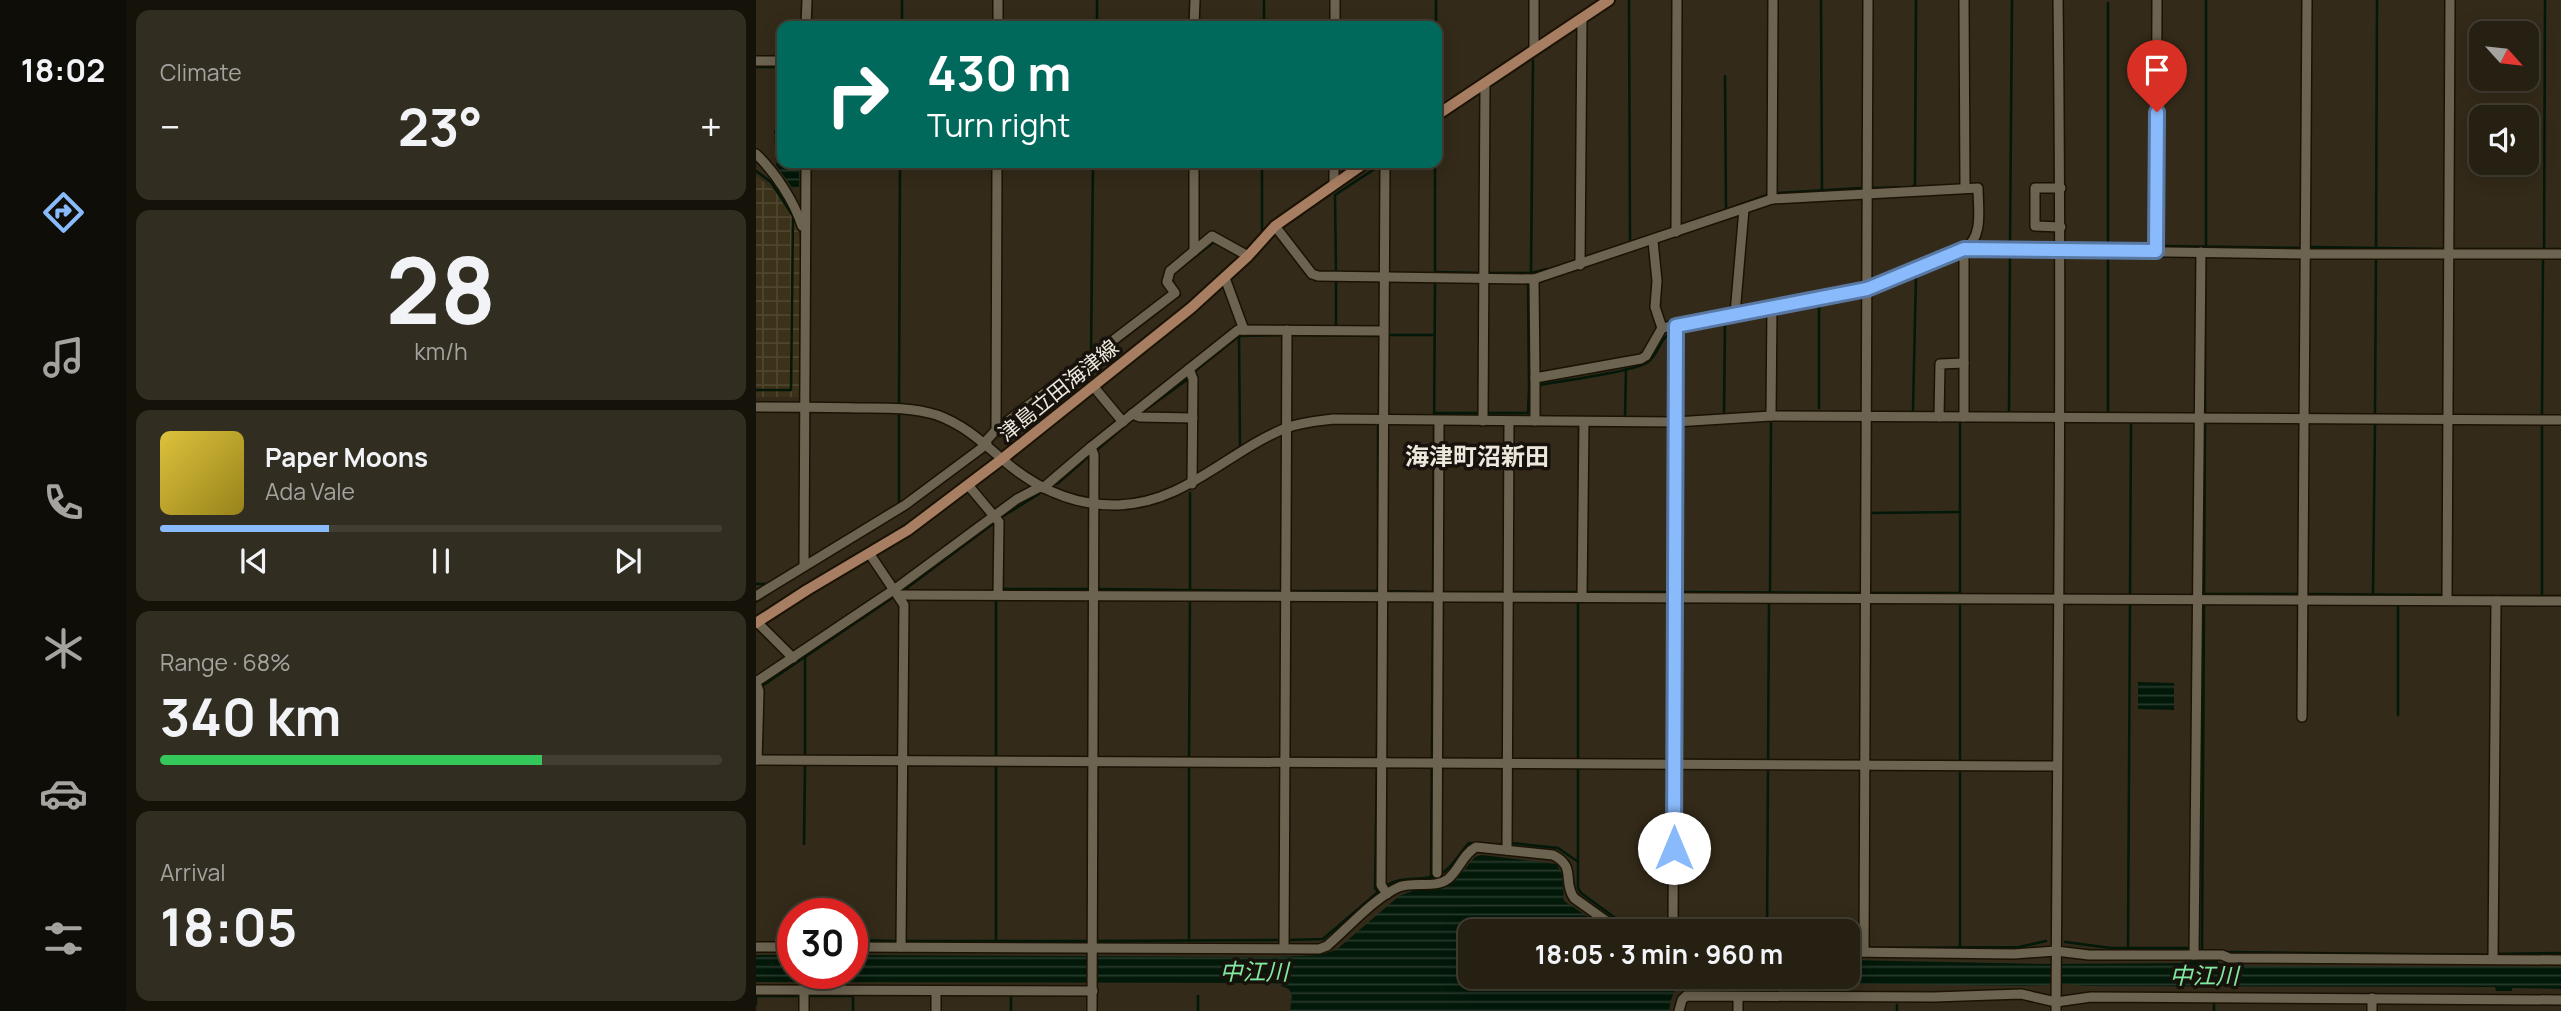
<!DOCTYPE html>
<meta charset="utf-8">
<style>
body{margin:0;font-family:Manrope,"Noto Sans JP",sans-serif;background:#322d21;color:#f1f3f6;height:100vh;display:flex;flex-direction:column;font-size:26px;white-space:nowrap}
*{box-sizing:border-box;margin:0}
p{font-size:23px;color:#a4a3a0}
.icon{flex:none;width:38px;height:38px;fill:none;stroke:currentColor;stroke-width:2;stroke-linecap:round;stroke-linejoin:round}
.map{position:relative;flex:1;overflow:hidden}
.drawer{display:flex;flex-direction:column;gap:10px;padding:10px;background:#15120a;width:630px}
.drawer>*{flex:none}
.hud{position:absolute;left:21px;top:21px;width:665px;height:147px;border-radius:14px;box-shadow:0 4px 18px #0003,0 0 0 2px #423e33;background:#00695c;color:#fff;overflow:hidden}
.needle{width:46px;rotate:117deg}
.controls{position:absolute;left:1713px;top:21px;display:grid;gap:14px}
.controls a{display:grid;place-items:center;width:70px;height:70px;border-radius:14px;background:#262013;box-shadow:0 4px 18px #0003,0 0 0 2px #423e33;font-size:35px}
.speed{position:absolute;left:21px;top:898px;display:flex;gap:14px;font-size:35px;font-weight:700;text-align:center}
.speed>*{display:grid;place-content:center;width:91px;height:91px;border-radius:50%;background:#262013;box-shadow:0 4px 18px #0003,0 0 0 2px #423e33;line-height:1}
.speed .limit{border:10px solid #d22;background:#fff;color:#111}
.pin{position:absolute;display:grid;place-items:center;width:60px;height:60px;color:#fff;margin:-72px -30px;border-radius:50% 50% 50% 0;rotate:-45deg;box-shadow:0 0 7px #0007}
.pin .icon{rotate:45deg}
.me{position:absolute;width:77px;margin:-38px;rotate:0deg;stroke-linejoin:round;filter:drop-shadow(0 0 5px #0008)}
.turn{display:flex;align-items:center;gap:24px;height:147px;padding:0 35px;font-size:32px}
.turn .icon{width:91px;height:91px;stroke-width:2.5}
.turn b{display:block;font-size:49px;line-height:60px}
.big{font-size:52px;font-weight:700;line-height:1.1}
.drawer .tile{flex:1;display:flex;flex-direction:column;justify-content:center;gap:10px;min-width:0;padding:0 24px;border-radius:14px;background:#322d21}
.drawer .dial{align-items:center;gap:0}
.dial b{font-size:91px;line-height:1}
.song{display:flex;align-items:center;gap:21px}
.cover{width:84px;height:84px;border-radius:10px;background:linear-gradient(135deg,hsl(50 70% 55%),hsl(50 70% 35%))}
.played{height:7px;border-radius:4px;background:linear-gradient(90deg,#89bafc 30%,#423e33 30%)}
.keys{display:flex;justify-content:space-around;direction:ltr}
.heat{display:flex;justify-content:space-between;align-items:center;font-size:38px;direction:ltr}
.charge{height:10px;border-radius:5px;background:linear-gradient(90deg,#34c759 68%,#423e33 0)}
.trip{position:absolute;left:702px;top:919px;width:402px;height:70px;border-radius:14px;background:#262013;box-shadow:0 4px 18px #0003,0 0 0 2px #423e33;font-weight:700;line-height:70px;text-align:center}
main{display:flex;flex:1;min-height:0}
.dock{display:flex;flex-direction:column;width:126px;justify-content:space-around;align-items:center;background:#0f0d08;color:#a4a3a0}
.dock .icon{width:49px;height:49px}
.dock .selected{color:#89bafc}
.dock b{font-size:32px;color:#f1f3f6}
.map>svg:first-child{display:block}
</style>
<main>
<nav class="dock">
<b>18:02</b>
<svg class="icon selected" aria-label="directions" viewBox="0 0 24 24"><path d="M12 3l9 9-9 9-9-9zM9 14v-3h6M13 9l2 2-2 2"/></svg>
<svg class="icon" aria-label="music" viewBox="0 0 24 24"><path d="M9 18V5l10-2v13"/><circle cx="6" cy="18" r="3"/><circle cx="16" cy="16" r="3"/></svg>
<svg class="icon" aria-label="phone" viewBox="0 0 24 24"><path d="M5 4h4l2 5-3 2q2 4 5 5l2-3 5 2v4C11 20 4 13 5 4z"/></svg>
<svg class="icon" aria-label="climate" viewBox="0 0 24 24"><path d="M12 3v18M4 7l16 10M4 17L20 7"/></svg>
<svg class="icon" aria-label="car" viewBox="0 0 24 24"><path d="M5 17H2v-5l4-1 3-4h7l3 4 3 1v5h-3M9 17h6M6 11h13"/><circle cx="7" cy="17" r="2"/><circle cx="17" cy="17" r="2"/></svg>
<svg class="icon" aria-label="filters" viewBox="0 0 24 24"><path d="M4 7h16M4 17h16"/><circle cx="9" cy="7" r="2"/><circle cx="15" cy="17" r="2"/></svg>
</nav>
<section class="drawer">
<div class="tile"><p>Climate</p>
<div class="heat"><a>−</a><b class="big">23°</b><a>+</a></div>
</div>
<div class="tile dial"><b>28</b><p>km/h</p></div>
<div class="tile">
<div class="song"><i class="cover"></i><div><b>Paper Moons</b><p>Ada Vale</p></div></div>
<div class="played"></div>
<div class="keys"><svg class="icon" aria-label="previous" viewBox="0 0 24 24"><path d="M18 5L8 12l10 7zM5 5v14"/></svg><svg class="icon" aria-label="pause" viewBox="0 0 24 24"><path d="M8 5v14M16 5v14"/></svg><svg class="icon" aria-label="next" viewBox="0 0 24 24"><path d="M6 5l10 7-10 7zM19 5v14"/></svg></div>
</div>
<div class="tile"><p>Range · 68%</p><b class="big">340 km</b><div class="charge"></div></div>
<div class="tile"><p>Arrival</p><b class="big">18:05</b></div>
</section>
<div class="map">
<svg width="1805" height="1011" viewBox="0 0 1805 1011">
<defs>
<pattern id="industrial-grid" width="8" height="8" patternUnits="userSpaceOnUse" patternTransform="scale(1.75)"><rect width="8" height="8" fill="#3c3119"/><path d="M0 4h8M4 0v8" fill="none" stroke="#4f452f"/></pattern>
<pattern id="water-rules" width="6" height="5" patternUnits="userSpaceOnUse" patternTransform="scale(1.75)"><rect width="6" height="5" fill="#021809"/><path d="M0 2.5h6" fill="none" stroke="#273a2c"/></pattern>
</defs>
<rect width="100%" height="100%" fill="#332a19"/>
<path fill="url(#industrial-grid)" d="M0 176 19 191 39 220 45 244V397H0Z"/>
<g fill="url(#water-rules)">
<path d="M18 130H26V163H43V187H38V190L20 165Z"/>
<path d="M1382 682 1418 683V710L1382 709Z"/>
<path d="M726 855 801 864 806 875 808 901 853 931H714V976H1092V960L1285 964 1432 963 1435 960 1461 961 1468 966 1805 967V989L1756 988V991H1740L1739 987 1330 986 1312 984 1269 986 935 981C918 986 916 994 913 1011H534L536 996 533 989 517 983 0 982V955H37V973H96V955L522 957 564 955 580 950 643 896 664 888 697 883 719 857Z"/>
</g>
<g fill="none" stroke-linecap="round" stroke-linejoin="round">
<g stroke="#021809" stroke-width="2.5">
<path d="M146 0V26"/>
<path d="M873 0 874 243"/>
<path d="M1065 0 1066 189"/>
<path d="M341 26V0"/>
<path d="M508 26V0"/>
<path d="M680 26V0"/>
<path d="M0 67H26"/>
<path d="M969 76 970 210"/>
<path d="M0 171 15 182 37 216 35 390H0"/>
<path d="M1114 188 1157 187 1159 184 1160 0"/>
<path d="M1020 193 1105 188"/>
<path d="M961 213 1011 195"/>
<path d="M506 230V163"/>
<path d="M1222 244H1254L1256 0"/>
<path d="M1310 244 1395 246"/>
<path d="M1403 246 1546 248"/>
<path d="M1352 247V3"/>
<path d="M1553 247 1690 249"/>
<path d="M1450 248V0"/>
<path d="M1696 249H1805"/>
<path d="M1788 249 1789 0"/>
<path d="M1620 250 1621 0"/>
<path d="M422 270 458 242"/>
<path d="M680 272 726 273"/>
<path d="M580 273 579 195 626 164"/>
<path d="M732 273H775L791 269"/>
<path d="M775 273 777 61"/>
<path d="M679 275V163"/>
<path d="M580 280V326"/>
<path d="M772 284 773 387"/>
<path d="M1114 293 1203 257"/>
<path d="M1019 312 1107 296"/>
<path d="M922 330 1011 314"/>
<path d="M534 335 623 336"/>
<path d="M630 335H678"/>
<path d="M483 336 484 445"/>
<path d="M335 354 337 163"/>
<path d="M439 371 483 336 527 335"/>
<path d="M783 385C805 381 877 372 892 362 903 354 903 339 916 332"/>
<path d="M143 403 144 163"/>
<path d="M392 408 432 379"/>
<path d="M1063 408V304"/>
<path d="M1157 410 1160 275"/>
<path d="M1253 411 1254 253"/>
<path d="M1352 411V254"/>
<path d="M1449 412V255"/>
<path d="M678 413H724"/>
<path d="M730 413H772L773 388"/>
<path d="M968 413 969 322"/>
<path d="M1619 414 1620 256"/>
<path d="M1786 414 1787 257"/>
<path d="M869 416 870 369"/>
<path d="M239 437 424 295 416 280"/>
<path d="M342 449 376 420"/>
<path d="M301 484 333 456"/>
<path d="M434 493V591"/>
<path d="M143 504V415"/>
<path d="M147 511 164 499"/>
<path d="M823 512V428"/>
<path d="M1114 513 1204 512"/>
<path d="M244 518 283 494"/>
<path d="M0 584H11"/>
<path d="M246 589H334"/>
<path d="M342 589 526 591"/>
<path d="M148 590 238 523"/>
<path d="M534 591H622V427"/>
<path d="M629 591 677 592"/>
<path d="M687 592H749"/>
<path d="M755 592H823"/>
<path d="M828 592H916"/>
<path d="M922 592 1106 593"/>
<path d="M677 593 679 282"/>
<path d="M1014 593 1015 423"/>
<path d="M1114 593H1204"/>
<path d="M1448 594H1544"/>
<path d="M1550 594 1687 595"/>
<path d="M1617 594 1619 424"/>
<path d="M1204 595V422"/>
<path d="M1374 595 1375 424"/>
<path d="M1694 596H1805"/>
<path d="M1786 596V424"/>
<path d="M1448 597 1449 423"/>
<path d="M0 602 19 589"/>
<path d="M6 686 139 596"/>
<path d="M1642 715V603"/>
<path d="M49 755V657"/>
<path d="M240 758V598"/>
<path d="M433 759 434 599"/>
<path d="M621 759 622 601"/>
<path d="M822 760V600"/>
<path d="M1012 762 1013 601"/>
<path d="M1204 762V600"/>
<path d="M822 767V888L825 893 877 931"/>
<path d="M755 843 802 848 821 861"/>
<path d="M48 844 49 764"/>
<path d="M675 880 677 600"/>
<path d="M630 886C646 874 669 883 686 873 697 867 704 852 713 843L747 845"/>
<path d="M1011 931 1012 768"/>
<path d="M35 940H37"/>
<path d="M96 940 140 941"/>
<path d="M240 940V765"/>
<path d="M433 940V766"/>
<path d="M532 940 567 939 622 892 619 888 621 767"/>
<path d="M148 941H333"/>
<path d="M341 941 524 940"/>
<path d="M1309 942 1355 948H1434"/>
<path d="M1092 947 1103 948"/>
<path d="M1204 947V768"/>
<path d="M1112 948 1263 947 1290 941"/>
<path d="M1372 948 1374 602"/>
<path d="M1446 952 1448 602"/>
<path d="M1471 952 1733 955"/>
<path d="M1739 954 1805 953"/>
<path d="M52 996H97V1011"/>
<path d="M0 1004V996H45"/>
<path d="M255 1011V996"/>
<path d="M442 1011V996"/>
<path d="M1141 1011V1005"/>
<path d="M1458 1011V1000"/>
</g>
<g stroke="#1a1304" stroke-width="12">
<g id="minor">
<path d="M778 0V50"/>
<path d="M1208 0 1209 188"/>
<path d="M50 26 51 0"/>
<path d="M242 26V0"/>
<path d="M438 26 439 0"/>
<path d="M579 26V0"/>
<path d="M0 61H26"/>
<path d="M0 154C19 172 38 201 46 226"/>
<path d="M438 163V251"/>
<path d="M629 163 625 885 631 894"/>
<path d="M578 183V163"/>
<path d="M1305 188H1279V226L1305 227"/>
<path d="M1016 199 1017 0"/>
<path d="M519 226 556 274 562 276 778 279 1016 199 1222 188C1222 208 1228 238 1208 249V417"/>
<path d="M920 232 921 0"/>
<path d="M897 241 901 281 899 307 906 328"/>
<path d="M1400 251 1401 0"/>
<path d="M824 265 826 18"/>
<path d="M469 278 488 330"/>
<path d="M778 279 779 378"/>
<path d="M979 314 988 209"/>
<path d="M433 369 437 379 436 484"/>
<path d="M337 386 367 422"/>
<path d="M0 407C34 407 68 407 101 408 128 408 155 407 181 415 208 425 225 441 246 459 279 488 318 506 362 505 429 503 472 451 530 428 545 422 561 421 577 419L919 422 1015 416 1805 420"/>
<path d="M376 414 384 417 437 418"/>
<path d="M1015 416 1016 307"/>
<path d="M1183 417 1184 364 1208 363"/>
<path d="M727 421 729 83"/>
<path d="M779 421V378L885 359 890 356 906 328 1111 289 1208 249 1549 254H1805"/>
<path d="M240 430 419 293 411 282 414 271 456 236 492 256"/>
<path d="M229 442 240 430 241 163"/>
<path d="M335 447 338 455 336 1011"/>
<path d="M212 485 243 522 242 594"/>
<path d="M287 488 335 447 482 330 627 331"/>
<path d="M113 553 148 605 145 947"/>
<path d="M48 565 50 163"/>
<path d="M144 595 1805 601"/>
<path d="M0 596 149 505 231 444"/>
<path d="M826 597 828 422"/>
<path d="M1691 600 1694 0"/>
<path d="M1 622 37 658"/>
<path d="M0 682 139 589 261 499 284 487"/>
<path d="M0 683 3 691 1 760"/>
<path d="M1546 717 1551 0"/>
<path d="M0 760 1301 766"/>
<path d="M751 850 753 422"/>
<path d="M681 873 683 421"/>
<path d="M917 931 920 326"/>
<path d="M0 947H37"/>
<path d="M96 947 563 949 571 946C592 928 618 898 643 887 658 881 679 889 692 879 703 870 707 854 720 847L797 855C821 867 806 881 818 898L864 931"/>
<path d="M528 948 531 330"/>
<path d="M1092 952 1258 954 1300 951 1333 955H1466L1473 958 1805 960"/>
<path d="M1108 952 1112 0"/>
<path d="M1438 955 1445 252"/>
<path d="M1737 959 1740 601"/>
<path d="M0 990 337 991"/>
<path d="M48 1011V990"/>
<path d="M180 1011V991"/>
<path d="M923 1011 926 1000 930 996 1178 997 1265 994 1300 1002 1335 997 1805 1000"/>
<path d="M982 1011V997"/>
<path d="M1300 1011C1302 674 1306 337 1302 0"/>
<path d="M1616 1011V998"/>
</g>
</g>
<g stroke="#1a1304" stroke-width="14">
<g id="major">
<path d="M681 115 853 0"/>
<path d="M0 623 51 590 152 530 246 459 435 308 492 256 519 226 609 163"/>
</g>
</g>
<use href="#minor" stroke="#6d6351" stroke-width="9"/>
<use href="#major" stroke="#a87e62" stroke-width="10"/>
</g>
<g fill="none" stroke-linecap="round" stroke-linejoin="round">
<g stroke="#5979a4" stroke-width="18">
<path id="route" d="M918 848 920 326 1111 289 1208 249 1400 251 1401 112"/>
</g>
<use href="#route" stroke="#89bafc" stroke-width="12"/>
</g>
<g text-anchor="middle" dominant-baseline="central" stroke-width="7" stroke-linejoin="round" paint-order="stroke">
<g font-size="21" fill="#ede7dd" stroke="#17130c">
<text transform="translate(302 390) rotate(-39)">津島立田海津線</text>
</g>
<g font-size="23" font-style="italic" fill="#81e9a2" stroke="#17130c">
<text x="498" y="971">中江川</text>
<text x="1448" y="975">中江川</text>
</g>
<g font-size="24" font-weight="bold" fill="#ede7dd" stroke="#17130c">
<text x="721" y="455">海津町沼新田</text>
</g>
</g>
</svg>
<div class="controls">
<a><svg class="needle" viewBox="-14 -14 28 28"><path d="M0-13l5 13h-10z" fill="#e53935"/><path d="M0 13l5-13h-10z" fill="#a4a3a0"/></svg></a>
<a><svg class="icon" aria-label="sound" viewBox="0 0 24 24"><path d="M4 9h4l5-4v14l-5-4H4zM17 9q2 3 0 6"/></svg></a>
</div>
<div class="speed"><div class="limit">30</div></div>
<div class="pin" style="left:1401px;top:112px;background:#d93025"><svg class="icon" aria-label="arrive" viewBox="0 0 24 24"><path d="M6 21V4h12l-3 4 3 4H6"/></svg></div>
<svg class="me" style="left:918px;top:848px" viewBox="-20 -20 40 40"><circle r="19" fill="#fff"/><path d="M0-13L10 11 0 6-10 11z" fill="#89bafc"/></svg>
<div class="trip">18:05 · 3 min · 960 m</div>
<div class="hud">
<div class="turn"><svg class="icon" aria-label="right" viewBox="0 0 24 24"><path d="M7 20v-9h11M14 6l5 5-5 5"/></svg><div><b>430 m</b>Turn right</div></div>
</div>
</div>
</main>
